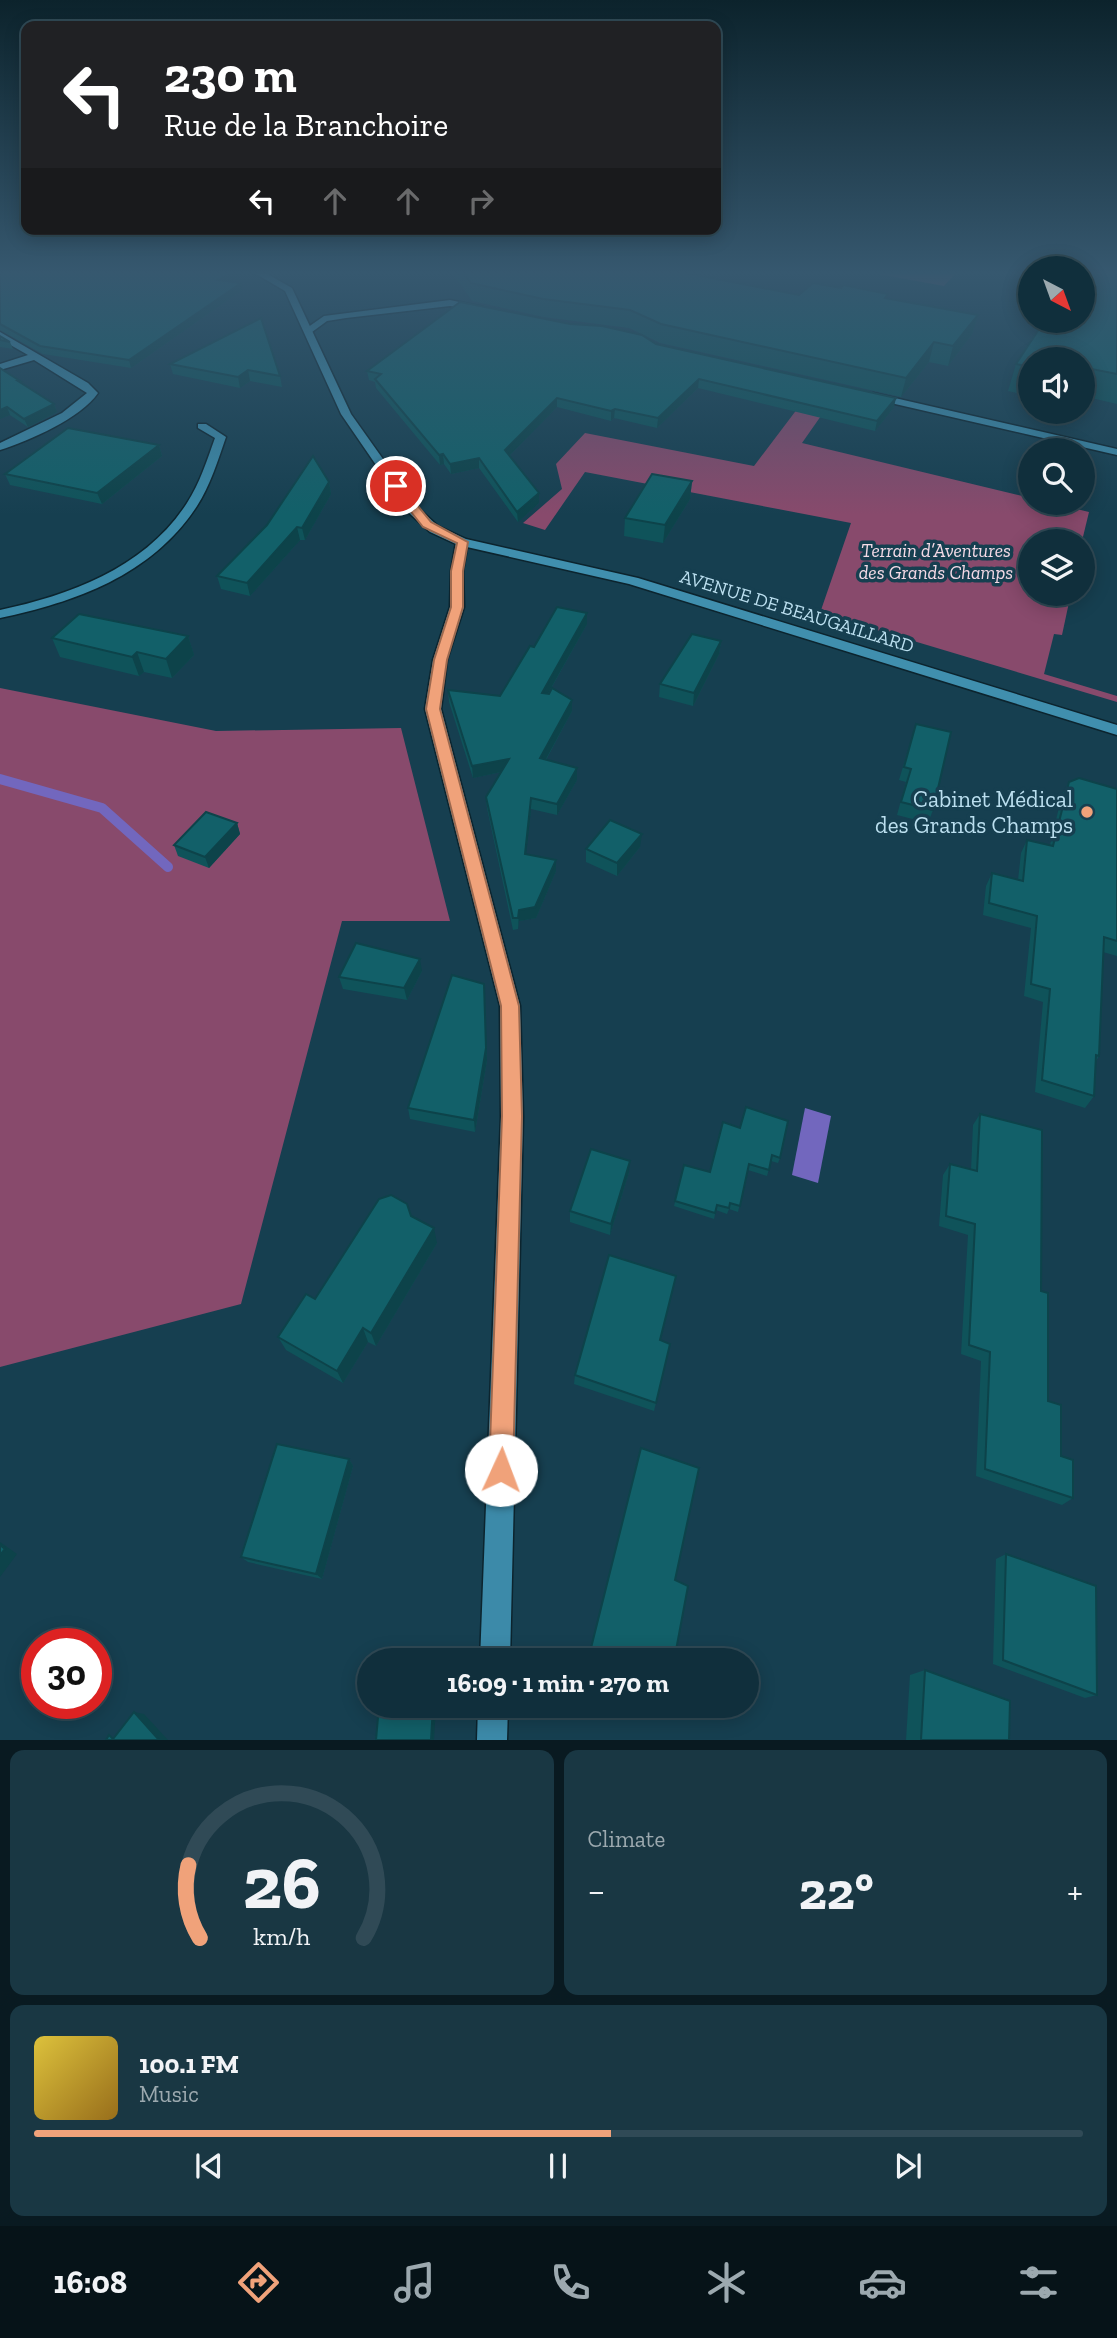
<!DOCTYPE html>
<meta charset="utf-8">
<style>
body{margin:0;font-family:"Zilla Slab",serif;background:#193743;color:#f1f3f6;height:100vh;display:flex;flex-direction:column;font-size:26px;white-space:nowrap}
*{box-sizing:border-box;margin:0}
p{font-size:23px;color:#9ca9af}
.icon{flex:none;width:38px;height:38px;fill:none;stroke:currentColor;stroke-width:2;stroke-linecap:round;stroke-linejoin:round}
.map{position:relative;height:1740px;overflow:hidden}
.drawer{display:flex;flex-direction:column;gap:10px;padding:10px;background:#091a21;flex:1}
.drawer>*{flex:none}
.hud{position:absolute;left:21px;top:21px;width:700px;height:214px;border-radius:14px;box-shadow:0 4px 18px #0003,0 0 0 2px #304a56;background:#202124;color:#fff;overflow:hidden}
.needle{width:46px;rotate:139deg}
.fabs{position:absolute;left:1018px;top:256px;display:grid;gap:14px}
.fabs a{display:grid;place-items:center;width:77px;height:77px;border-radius:50%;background:#102f3c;box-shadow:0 4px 18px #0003,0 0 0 2px #304a56;font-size:35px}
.speed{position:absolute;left:21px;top:1628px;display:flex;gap:14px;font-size:35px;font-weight:700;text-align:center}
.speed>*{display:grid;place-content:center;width:91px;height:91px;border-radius:50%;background:#102f3c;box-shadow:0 4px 18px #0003,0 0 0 2px #304a56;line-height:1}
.speed .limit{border:10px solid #d22;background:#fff;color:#111}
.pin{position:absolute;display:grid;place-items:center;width:60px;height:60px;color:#fff;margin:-30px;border:4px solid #fff;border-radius:50%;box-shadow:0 2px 7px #0007}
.me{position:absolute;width:77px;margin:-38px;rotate:2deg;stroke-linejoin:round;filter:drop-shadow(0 0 5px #0008)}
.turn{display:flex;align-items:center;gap:24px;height:147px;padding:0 28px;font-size:32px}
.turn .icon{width:91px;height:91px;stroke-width:2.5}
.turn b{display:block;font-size:49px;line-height:60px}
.lanes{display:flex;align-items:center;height:66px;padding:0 28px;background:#0003;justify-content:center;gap:35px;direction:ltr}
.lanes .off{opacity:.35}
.big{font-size:52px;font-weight:700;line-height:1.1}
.drawer .card{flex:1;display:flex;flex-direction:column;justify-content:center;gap:10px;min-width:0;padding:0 24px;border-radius:14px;background:#193743}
.drawer .dial{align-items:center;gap:0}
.dial svg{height:182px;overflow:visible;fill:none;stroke:#304a56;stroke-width:7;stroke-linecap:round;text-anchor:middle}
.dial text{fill:#f1f3f6;stroke:none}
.song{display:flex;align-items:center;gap:21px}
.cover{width:84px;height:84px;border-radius:10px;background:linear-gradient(135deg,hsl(50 70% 55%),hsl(40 70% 35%))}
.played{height:7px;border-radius:4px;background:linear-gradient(90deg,#f0a27a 55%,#304a56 55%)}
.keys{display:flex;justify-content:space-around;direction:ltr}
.heat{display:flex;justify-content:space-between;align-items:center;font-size:38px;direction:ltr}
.drawer .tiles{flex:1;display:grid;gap:10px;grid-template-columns:1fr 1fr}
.card:last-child{grid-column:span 2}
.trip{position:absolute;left:357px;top:1648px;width:402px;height:70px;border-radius:35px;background:#102f3c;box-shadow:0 4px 18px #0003,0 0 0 2px #304a56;font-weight:700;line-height:70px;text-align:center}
.menu{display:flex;height:112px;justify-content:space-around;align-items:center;background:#061318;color:#9ca9af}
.menu .icon{width:49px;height:49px}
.menu .current{color:#f0a27a}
.menu b{font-size:32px;color:#f1f3f6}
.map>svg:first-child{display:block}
</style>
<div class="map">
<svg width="1117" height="1740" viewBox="0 0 1117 1740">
<rect width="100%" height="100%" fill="#163f50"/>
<g fill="#884a6c">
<path d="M861 271H958L944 286Z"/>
<path d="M810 392 830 403 802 443 1031 498V502H1048L1089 512 1082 541H1031V593H1071L1062 635 1054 634 1044 674 1117 696V702L820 613 851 523 585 472 545 530 523 523 562 489 556 464 585 433 754 466Z"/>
<path d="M0 688 216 731 401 728 450 921H342L241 1304 0 1367Z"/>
</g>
<path fill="#7267be" d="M805 1108 831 1116 818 1183 792 1175Z"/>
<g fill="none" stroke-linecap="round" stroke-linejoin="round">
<path stroke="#7267be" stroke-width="10" d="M0 779 102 808 168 867"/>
<g stroke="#0c242e" stroke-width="3">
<g id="minor">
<path d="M450 300 483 307 479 310 450 306 346 318 327 321 312 332 304 330 324 316Z"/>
<path d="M0 332 88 383 98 393C81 418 29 441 0 450V443L62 413 87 393 34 360 0 370V364L28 355 0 339Z"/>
<path d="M873 393 1117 449V455L869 398 868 396Z"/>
<path d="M198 424H206L226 437C218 460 210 486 197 506 152 575 76 602 0 618V610C71 595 146 567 187 503 200 483 207 460 215 438L198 428Z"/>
<path d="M462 538 468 542 463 571 464 607 447 660 441 709 520 1006 523 1117 510 1661H480L501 1117 500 1006 425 709 433 660 450 607 451 571 456 542Z"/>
<path d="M478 1706H508L507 1740H477Z"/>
</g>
</g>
<g stroke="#0c242e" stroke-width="3">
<path id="secondary" d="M251 271H262L292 288 351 414 417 507 438 526 466 539 638 578 1117 725V735L629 584 458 545 430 532 409 513 341 414 285 291Z"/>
</g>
<use href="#minor" fill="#3c8aa9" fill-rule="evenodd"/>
<use href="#secondary" fill="#408fae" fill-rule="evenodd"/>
</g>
<g fill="#0f535a">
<path d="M0 271H238L240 277 231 282 242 290 131 368 43 354 0 330Z"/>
<path d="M451 271H676L799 295 887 298 978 315 972 334 948 366 929 362 901 397 660 343 629 328 543 317 472 301Z"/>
<path d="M1117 271V404L1083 396V359H1031V396L1008 391 1016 364Z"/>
<path d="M261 318 280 376 282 387 250 381 240 388 173 374 170 364Z"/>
<path d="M0 336 10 342 13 349 0 347Z"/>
<path d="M656 344 894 407 875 431 698 388 657 428 614 418 611 421 557 407 510 455 539 503 518 522 479 468 451 474 444 464 440 465 376 388 375 382 369 380 367 371Z"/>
<path d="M21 383 54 404 57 412 28 427 10 415 0 419Z"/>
<path d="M159 445 162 456 102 504 10 485 5 474Z"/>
<path d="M692 481 690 499 663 543 624 536 625 518Z"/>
<path d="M329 482 331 494 305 540H300L250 596 221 589 217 576Z"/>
<path d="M587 624 548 694 572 711 546 760 577 768V780L557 815 531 809 526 854 556 871 536 918 519 921 518 929 513 930 487 808 486 797 501 772 473 778 449 702 448 690 500 696 534 647Z"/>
<path d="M188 636 194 655 172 678 144 672 139 676 60 657 52 638Z"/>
<path d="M721 641 719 654 693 706 659 697 660 684Z"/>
<path d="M916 724 933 810 928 823 897 815 906 782 899 780Z"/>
<path d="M1069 782 1117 789V956L1103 952 1099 1056 1096 1061 1094 1096 1085 1108 1035 1092 1043 1002 1024 996 1031 928 983 915 986 886 992 873 1018 880 1021 853 1027 840 1050 845 1062 795Z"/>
<path d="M237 823 240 834 209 868 178 856 174 845Z"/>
<path d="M640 847 617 876 586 862V849Z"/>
<path d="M422 971 407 1000 343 989 339 977Z"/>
<path d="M484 984 487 1060 475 1132 410 1119 408 1108Z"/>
<path d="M980 1114 1041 1291 1048 1401 1061 1456 1073 1498 1062 1505 976 1476 981 1361 961 1354 968 1235 939 1226 943 1175 950 1164 971 1170 973 1125Z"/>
<path d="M723 1122 780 1158 778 1163 771 1161 767 1176 748 1170 738 1212 729 1209 727 1214 716 1210 714 1219 674 1206 684 1165 710 1172Z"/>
<path d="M629 1172 610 1235 570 1222V1211Z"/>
<path d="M411 1216 437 1243 376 1346 368 1342 343 1383 286 1350 278 1337 315 1299Z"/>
<path d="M660 1340 670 1344 654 1411 574 1384 575 1375Z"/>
<path d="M349 1459 353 1466 322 1579 248 1562 241 1557Z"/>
<path d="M1006 1554 1097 1695 1085 1698 993 1664 996 1559Z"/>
<path d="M925 1670 1009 1740H906L910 1675Z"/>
</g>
<g fill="#0d434a">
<path d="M235 271H238L240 277 220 287 218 280Z"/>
<path d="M241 283 242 290 131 368 129 360Z"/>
<path d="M978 315 972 334 948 366 953 346Z"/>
<path d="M934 342 929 362 901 397 906 378Z"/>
<path d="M248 370 250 381 240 388 238 377Z"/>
<path d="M699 379 698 388 657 428 658 418Z"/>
<path d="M557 398V407L506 459 505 450Z"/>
<path d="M896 398 894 407 875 431 877 421Z"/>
<path d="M54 404 57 412 28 427 24 419Z"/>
<path d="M7 407 10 415 0 419V410Z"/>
<path d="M615 409 614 418 611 421V411Z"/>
<path d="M159 445 162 456 102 504 97 493Z"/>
<path d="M443 454 444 464 440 465 439 455Z"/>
<path d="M479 458V468L451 474 450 464Z"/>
<path d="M692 481 690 499 663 543 665 525Z"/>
<path d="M329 482 331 494 305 540 302 528Z"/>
<path d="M539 493V503L518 522 517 512Z"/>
<path d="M297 527 300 540 250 596 247 583Z"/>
<path d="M587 613V624L542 704V693Z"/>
<path d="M188 636 194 655 172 678 166 659Z"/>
<path d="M721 641 719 654 693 706 694 693Z"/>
<path d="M137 652 144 672 139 676 132 657Z"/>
<path d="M572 700V711L540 770V758Z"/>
<path d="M509 759 510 770 473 778 472 766Z"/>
<path d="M577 768V780L557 815V804Z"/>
<path d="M531 798V809L525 865V854Z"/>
<path d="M237 823 240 834 209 868 205 857Z"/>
<path d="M642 834 640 847 617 876V863Z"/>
<path d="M556 860V871L536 918 519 921 518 929 519 910Z"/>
<path d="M420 959 422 971 407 1000 404 988Z"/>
<path d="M484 984 487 1060 475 1132 474 1120Z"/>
<path d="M630 1161 629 1172 610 1235 611 1224Z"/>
<path d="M434 1228 437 1243 376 1346 371 1333Z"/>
<path d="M363 1328 368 1342 343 1383 337 1371Z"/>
<path d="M349 1459 353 1466 322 1579 316 1574Z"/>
<path d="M0 1542 17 1554 0 1577Z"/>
<path d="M433 1706H436L434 1740H431Z"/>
<path d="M134 1712 144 1714 168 1740H159Z"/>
</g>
<g fill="#126069" stroke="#0d434a" stroke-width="2">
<path d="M0 271H235L218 280 241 283 129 360 40 346 0 324Z"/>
<path d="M462 271H676L799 295 813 283 841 288 843 285 888 294 885 298 978 315 953 346 934 342 906 378 661 324 630 310 543 299 471 283Z"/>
<path d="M1083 271H1117V374L1087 368 1083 374V359H1031V367L1016 364 1045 320H1083Z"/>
<path d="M460 302 570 324 602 326 642 335 656 344 896 398 877 421 699 379 658 418 615 409 611 411 557 398 505 450 539 493 517 512 479 458 450 464 443 454 439 455 375 379 381 374 367 371Z"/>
<path d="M261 318 280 376 248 370 238 377 170 364Z"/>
<path d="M0 336 10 342 0 340Z"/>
<path d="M0 368 20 381H18L54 404 24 419 7 407 0 410Z"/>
<path d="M68 428 159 445 97 493 5 474Z"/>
<path d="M313 456 329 482 302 528 297 527 247 583 217 576 267 525Z"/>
<path d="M652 474 692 481 665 525 625 518Z"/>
<path d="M557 607 587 613 542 693 549 694 552 688 572 700 540 758 577 768 557 804 531 798 525 854 556 860 535 907 519 910 518 918H513L486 797 509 759 472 766 448 690 500 696 530 646 534 647Z"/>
<path d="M79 614 188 636 166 659 137 652 132 657 52 638Z"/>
<path d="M692 634 721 641 694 693 660 684Z"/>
<path d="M916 724 951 732 933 810 901 802 911 769 904 767Z"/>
<path d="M1079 778 1117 789V941L1104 937 1099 1056 1096 1055 1094 1096 1042 1080 1050 989 1031 984 1037 916 989 903 992 873 1023 881 1027 840 1053 846 1069 782Z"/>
<path d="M206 812 237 823 205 857 174 845Z"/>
<path d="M610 820 642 834 617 863 586 849Z"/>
<path d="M356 943 420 959 404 988 339 977Z"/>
<path d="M452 975 484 984 486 1048 474 1120 408 1108Z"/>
<path d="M746 1107 788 1121 780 1158 772 1155 769 1170 749 1164 740 1206 730 1203 729 1208 717 1205 715 1213 675 1201 684 1165 710 1172 723 1122 740 1128Z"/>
<path d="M980 1114 1042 1130 1041 1291 1048 1293V1401L1061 1405V1456L1073 1460V1498L985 1469 990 1352 969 1345 975 1224 946 1216 950 1164 977 1171Z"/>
<path d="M591 1149 630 1161 611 1224 570 1211Z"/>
<path d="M391 1195 407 1204 411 1216 434 1228 371 1333 363 1328 337 1371 278 1337 306 1294 315 1299 379 1199Z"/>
<path d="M609 1255 676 1276 660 1340 670 1344 656 1403 575 1375Z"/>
<path d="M277 1444 349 1459 316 1574 241 1557Z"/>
<path d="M641 1448 699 1468 675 1580 688 1586 674 1661H589L588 1660Z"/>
<path d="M0 1545 5 1549 0 1555Z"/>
<path d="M1006 1554 1096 1586 1097 1695 1003 1660Z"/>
<path d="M925 1670 1010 1701 1009 1740H921Z"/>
<path d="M379 1706H433L431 1740H376Z"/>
<path d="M134 1712 159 1740H106L109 1735 113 1739Z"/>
</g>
<linearGradient id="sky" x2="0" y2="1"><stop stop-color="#0c232c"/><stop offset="0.53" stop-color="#36586f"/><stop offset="1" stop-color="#36586f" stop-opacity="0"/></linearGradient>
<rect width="1117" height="515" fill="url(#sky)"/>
<path fill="#f0a27a" stroke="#9c694f" stroke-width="2" d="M392 484H400L431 522 468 542 463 571V607L447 660 440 709 519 1006 522 1116 513 1470 509 1479 501 1482 492 1479 489 1470 502 1116 501 1006 426 709 434 660 451 607V571L457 543 423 527 392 488Z"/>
<circle fill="#f0a27a" stroke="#163f50" stroke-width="2.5" cx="1087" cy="812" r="7"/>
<g text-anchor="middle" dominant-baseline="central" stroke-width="7" stroke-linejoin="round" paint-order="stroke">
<g font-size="19" font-style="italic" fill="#f5dbe7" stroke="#163f50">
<text x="936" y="550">Terrain d’Aventures<tspan x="936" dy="22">des Grands Champs</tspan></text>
</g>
<g font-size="19" fill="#bbdfef" stroke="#163f50">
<text transform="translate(797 611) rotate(17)">AVENUE DE BEAUGAILLARD</text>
</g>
<g font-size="23" fill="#bbdfef" stroke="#163f50" text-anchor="end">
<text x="1073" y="799">Cabinet Médical<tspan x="1073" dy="26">des Grands Champs</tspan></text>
</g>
</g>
</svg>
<div class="fabs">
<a><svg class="needle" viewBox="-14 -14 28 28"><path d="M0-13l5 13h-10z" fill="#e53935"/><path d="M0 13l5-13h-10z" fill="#9ca9af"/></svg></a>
<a><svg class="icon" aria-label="sound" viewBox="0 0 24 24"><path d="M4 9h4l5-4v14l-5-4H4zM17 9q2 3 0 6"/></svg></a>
<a><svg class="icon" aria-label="search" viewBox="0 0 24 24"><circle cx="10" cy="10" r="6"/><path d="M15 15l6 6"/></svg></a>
<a><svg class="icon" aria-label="layers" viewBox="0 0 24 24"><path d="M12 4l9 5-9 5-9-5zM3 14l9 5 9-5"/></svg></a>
</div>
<div class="speed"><div class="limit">30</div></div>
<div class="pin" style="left:396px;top:486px;background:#d93025"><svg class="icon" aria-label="arrive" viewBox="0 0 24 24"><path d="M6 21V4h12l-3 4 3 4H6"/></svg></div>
<svg class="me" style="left:501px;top:1470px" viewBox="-20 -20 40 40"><circle r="19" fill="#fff"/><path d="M0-13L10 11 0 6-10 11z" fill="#f0a27a"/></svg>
<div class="trip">16:09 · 1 min · 270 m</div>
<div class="hud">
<div class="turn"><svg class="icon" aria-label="left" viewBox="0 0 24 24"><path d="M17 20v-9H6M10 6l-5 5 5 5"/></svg><div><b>230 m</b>Rue de la Branchoire</div></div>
<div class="lanes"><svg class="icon" aria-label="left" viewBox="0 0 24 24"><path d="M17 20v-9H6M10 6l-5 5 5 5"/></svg><svg class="icon off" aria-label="ahead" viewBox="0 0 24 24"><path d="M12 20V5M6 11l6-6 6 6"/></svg><svg class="icon off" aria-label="ahead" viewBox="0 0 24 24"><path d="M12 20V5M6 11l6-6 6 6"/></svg><svg class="icon off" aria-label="right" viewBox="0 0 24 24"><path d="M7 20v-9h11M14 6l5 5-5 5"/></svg></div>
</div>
</div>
<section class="drawer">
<div class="tiles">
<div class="card dial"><svg viewBox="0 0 100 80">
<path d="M14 69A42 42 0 1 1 86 69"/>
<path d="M14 69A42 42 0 0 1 9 37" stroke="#f0a27a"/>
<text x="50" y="56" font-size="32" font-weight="700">26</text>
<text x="50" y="72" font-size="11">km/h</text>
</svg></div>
<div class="card"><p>Climate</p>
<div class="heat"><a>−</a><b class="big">22°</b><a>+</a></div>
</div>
<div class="card">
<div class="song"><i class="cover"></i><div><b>100.1 FM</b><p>Music</p></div></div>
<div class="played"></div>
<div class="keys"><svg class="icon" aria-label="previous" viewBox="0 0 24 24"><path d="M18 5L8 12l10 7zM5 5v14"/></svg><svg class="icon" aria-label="pause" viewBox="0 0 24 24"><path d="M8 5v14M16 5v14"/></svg><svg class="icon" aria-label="next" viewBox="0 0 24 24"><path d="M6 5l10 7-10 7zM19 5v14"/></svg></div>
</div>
</div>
</section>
<nav class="menu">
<b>16:08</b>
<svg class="icon current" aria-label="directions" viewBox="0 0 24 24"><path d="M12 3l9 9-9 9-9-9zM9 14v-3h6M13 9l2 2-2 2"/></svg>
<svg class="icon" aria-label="music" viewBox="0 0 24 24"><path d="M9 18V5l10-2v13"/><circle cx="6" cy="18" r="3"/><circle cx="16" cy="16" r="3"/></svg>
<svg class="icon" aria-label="phone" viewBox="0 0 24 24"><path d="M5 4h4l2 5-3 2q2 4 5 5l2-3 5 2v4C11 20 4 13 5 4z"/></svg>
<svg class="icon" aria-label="climate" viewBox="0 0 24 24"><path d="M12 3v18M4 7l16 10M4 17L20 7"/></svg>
<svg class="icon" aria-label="car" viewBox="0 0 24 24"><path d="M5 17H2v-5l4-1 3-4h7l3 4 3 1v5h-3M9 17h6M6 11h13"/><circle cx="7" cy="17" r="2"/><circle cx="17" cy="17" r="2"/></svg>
<svg class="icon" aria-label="filters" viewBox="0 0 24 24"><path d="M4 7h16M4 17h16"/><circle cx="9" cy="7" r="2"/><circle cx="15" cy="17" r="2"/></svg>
</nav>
